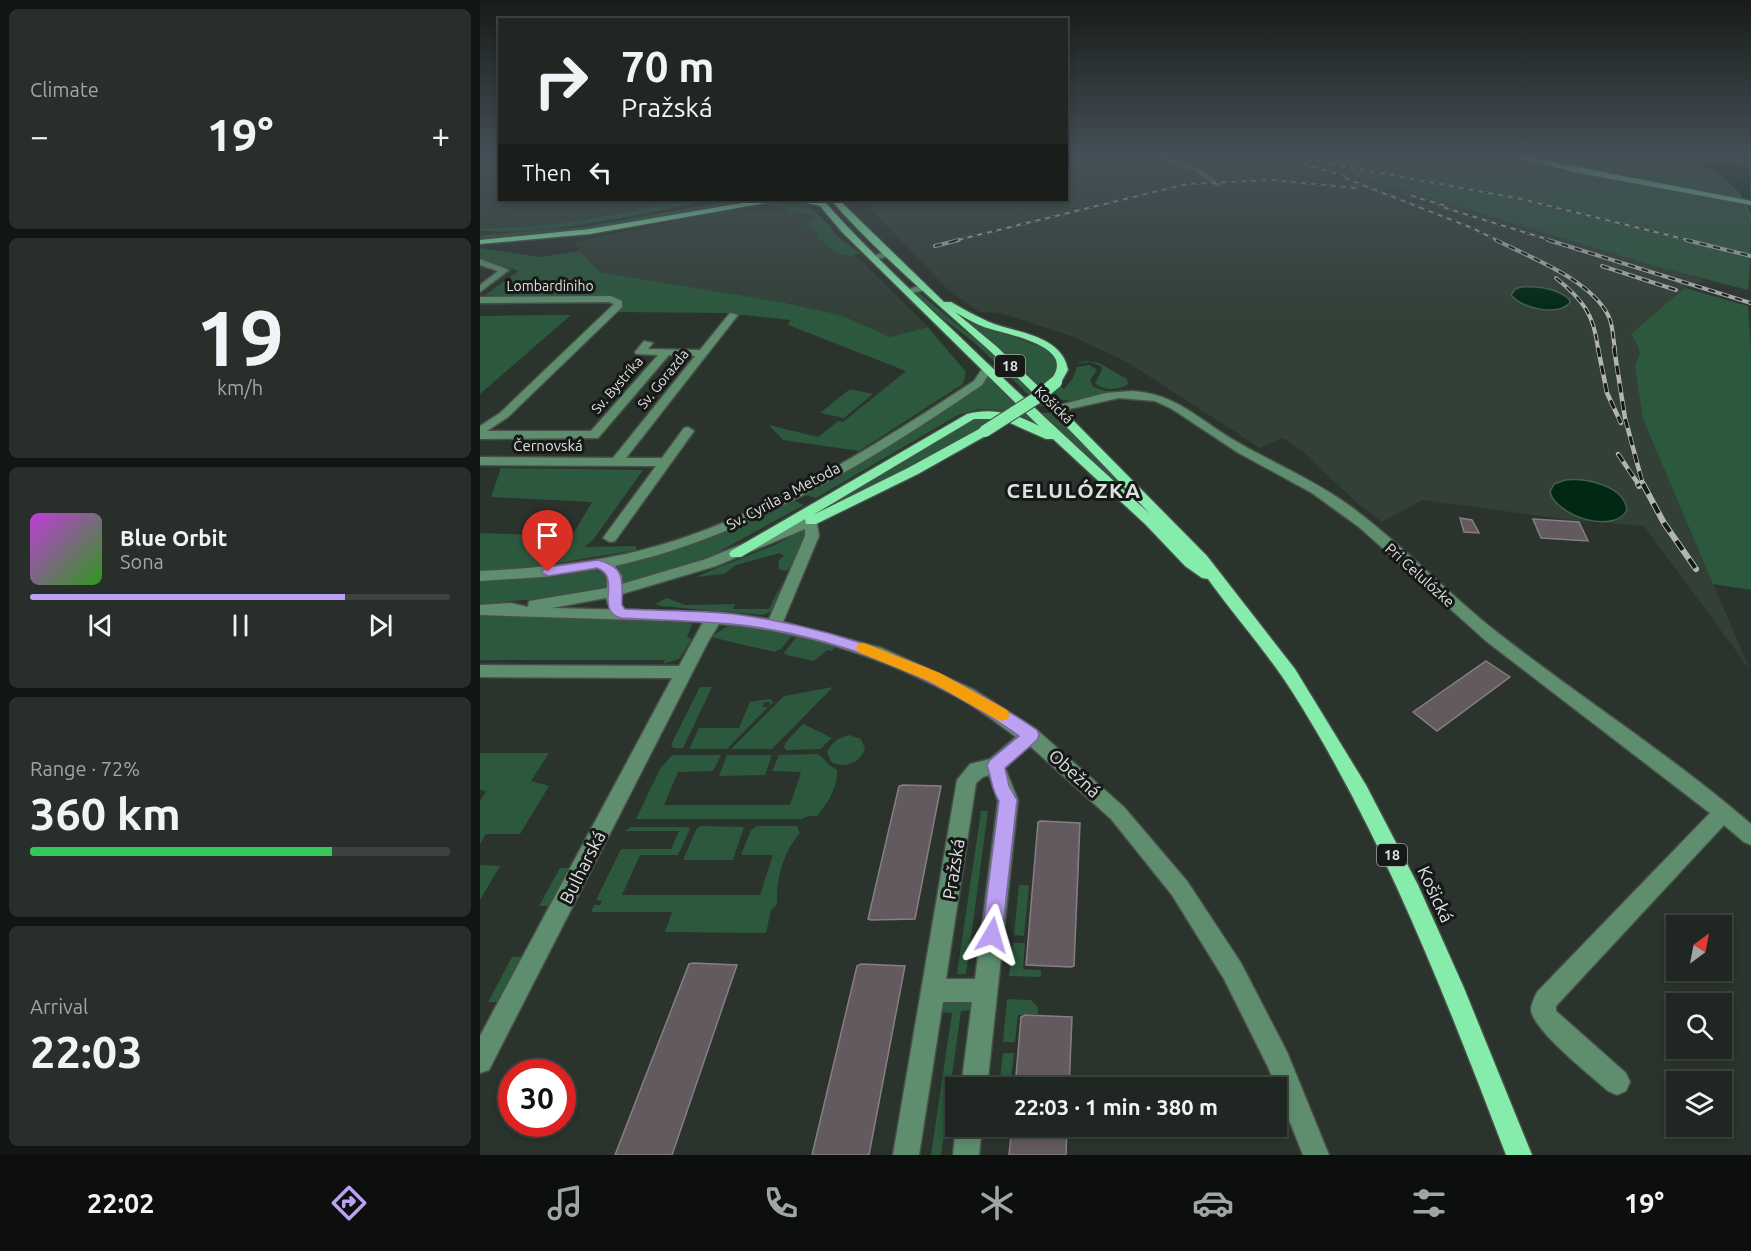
<!DOCTYPE html>
<meta charset="utf-8">
<style>
body{margin:0;font-family:Ubuntu,sans-serif;background:#282e2a;color:#f1f3f6;height:100vh;display:flex;flex-direction:column;font-size:22px;white-space:nowrap}
*{box-sizing:border-box;margin:0}
p{font-size:20px;color:#a2a5a5}
.icon{flex:none;width:33px;height:33px;fill:none;stroke:currentColor;stroke-width:2;stroke-linecap:round;stroke-linejoin:round}
.map{position:relative;flex:1;overflow:hidden}
.panel{display:flex;flex-direction:column;gap:9px;padding:9px;background:#121513;width:480px}
.panel>*{flex:none}
.hud{position:absolute;left:18px;top:18px;width:570px;height:183px;border-radius:0px;box-shadow:0 3px 9px #0003,0 0 0 2px #3d4340;background:#202622;color:#f1f3f6;overflow:hidden}
.needle{width:39px;rotate:32deg}
.controls{position:absolute;left:1186px;top:915px;display:grid;gap:12px}
.controls a{display:grid;place-items:center;width:66px;height:66px;border-radius:0px;background:#202622;box-shadow:0 3px 9px #0003,0 0 0 2px #3d4340;font-size:30px}
.speed{position:absolute;left:18px;top:1059px;display:flex;gap:12px;font-size:30px;font-weight:700;text-align:center}
.speed>*{display:grid;place-content:center;width:78px;height:78px;border-radius:50%;background:#202622;box-shadow:0 3px 9px #0003,0 0 0 2px #3d4340;line-height:1}
.speed .limit{border:9px solid #d22;background:#fff;color:#111}
.pin{position:absolute;display:grid;place-items:center;width:51px;height:51px;color:#fff;margin:-62px -26px;border-radius:50% 50% 50% 0;rotate:-45deg;box-shadow:0 0 6px #0007}
.pin .icon{rotate:45deg}
.me{position:absolute;width:66px;margin:-33px;rotate:7deg;stroke-linejoin:round;filter:drop-shadow(0 0 4px #0008)}
.turn{display:flex;align-items:center;gap:21px;height:126px;padding:0 24px;font-size:27px}
.turn .icon{width:78px;height:78px;stroke-width:2.5}
.turn b{display:block;font-size:42px;line-height:51px}
.then{display:flex;align-items:center;height:57px;padding:0 24px;background:#0003;gap:12px;font-size:22px}
.big{font-size:45px;font-weight:700;line-height:1.1}
.panel .widget{flex:1;display:flex;flex-direction:column;justify-content:center;gap:9px;min-width:0;padding:0 21px;border-radius:9px;background:#282e2a}
.panel .dial{align-items:center;gap:0}
.dial b{font-size:78px;line-height:1}
.song{display:flex;align-items:center;gap:18px}
.cover{width:72px;height:72px;border-radius:9px;background:linear-gradient(135deg,hsl(290 70% 55%),hsl(110 70% 35%))}
.played{height:6px;border-radius:3px;background:linear-gradient(90deg,#bca0f2 75%,#3d4340 75%)}
.keys{display:flex;justify-content:space-around;direction:ltr}
.heat{display:flex;justify-content:space-between;align-items:center;font-size:33px;direction:ltr}
.charge{height:9px;border-radius:4px;background:linear-gradient(90deg,#34c759 72%,#3d4340 0)}
.trip{position:absolute;left:465px;top:1077px;width:342px;height:60px;border-radius:0px;background:#202622;box-shadow:0 3px 9px #0003,0 0 0 2px #3d4340;font-weight:700;line-height:60px;text-align:center}
.menu{display:flex;height:96px;justify-content:space-around;align-items:center;background:#0d0f0e;color:#a2a5a5}
.menu .icon{width:42px;height:42px}
.menu .active{color:#bca0f2}
.menu b{font-size:27px;color:#f1f3f6}
main{display:flex;flex:1;min-height:0}
.map>svg:first-child{display:block}
</style>
<main>
<section class="panel">
<div class="widget"><p>Climate</p>
<div class="heat"><a>−</a><b class="big">19°</b><a>+</a></div>
</div>
<div class="widget dial"><b>19</b><p>km/h</p></div>
<div class="widget">
<div class="song"><i class="cover"></i><div><b>Blue Orbit</b><p>Sona</p></div></div>
<div class="played"></div>
<div class="keys"><svg class="icon" aria-label="previous" viewBox="0 0 24 24"><path d="M18 5L8 12l10 7zM5 5v14"/></svg><svg class="icon" aria-label="pause" viewBox="0 0 24 24"><path d="M8 5v14M16 5v14"/></svg><svg class="icon" aria-label="next" viewBox="0 0 24 24"><path d="M6 5l10 7-10 7zM19 5v14"/></svg></div>
</div>
<div class="widget"><p>Range · 72%</p><b class="big">360 km</b><div class="charge"></div></div>
<div class="widget"><p>Arrival</p><b class="big">22:03</b></div>
</section>
<div class="map">
<svg width="1271" height="1155" viewBox="0 0 1271 1155">
<rect width="100%" height="100%" fill="#2b332d"/>
<g fill="#334037">
<path d="M587 156H811L1224 280 1205 288 1163 419 1270 670 1164 526 1083 519 942 500 902 522 879 505 821 450 803 438 780 448 647 362 594 337 520 313 499 312 468 290 392 210 391 200H586Z"/>
<path d="M19 165 20 200H211L82 223 33 229 0 228V168Z"/>
<path d="M300 200H335L325 204 448 327 410 337 361 315 306 303 120 272 99 251 94 242Z"/>
</g>
<g fill="#2c583d">
<path d="M811 156H1199C1221 165 1264 187 1270 212 1271 236 1270 266 1268 290L1182 268Z"/>
<path d="M211 200H233C156 214 79 235 0 231V228C71 230 141 212 211 200Z"/>
<path d="M255 200H279L143 226 0 241V235L103 227Z"/>
<path d="M297 202H325L349 225 357 236 380 253 370 256 350 251 354 250 337 237 339 234 326 225 332 219 337 218 333 214 309 212 306 211 310 210 295 203 244 211Z"/>
<path d="M0 248 60 257 99 251 120 272 306 303 361 315 410 337 448 327 486 372 483 384 379 451 303 440 289 425 338 437 358 421 363 422 426 371 308 325 310 320 246 313 136 312 142 305 141 303 99 296 5 295 39 271 0 258Z"/>
<path d="M1205 288 1268 306 1271 349V590L1233 584 1163 419 1155 367 1160 353 1157 344 1151 334Z"/>
<path d="M439 293 507 349 565 406H560L495 343 453 311 435 294Z"/>
<path d="M71 315H91L0 394V316Z"/>
<path d="M478 315 565 349 576 361 577 372 571 379 584 389 593 378 597 367 609 365 617 370 610 380 613 387 626 391H637L593 401 572 399 513 343Z"/>
<path d="M606 361 619 363 647 379 648 384C639 391 623 391 615 383L622 370 621 366 609 362 595 364Z"/>
<path d="M507 376 555 421 519 410 499 409 478 415 336 498 322 494 503 384Z"/>
<path d="M370 389 393 394 364 418 340 413Z"/>
<path d="M559 413H573L637 480H635Z"/>
<path d="M517 418 431 467 348 508 343 506 489 419Z"/>
<path d="M21 468 163 470 113 540 104 547 156 546V550L54 567 0 571V533L92 536 112 502 11 497Z"/>
<path d="M313 500 324 505 233 555 177 574 141 583 135 565C197 551 256 530 313 500Z"/>
<path d="M320 531 326 532C323 545 317 563 306 571L298 569 299 560 304 556 300 553 256 565 244 574 215 577 297 544Z"/>
<path d="M112 570 128 575 129 583 125 587 55 599 0 604V580L57 578Z"/>
<path d="M303 581 292 611 283 615 180 606 175 604 187 598 205 605 255 604 253 609H289Z"/>
<path d="M19 615 209 621 212 624 207 637 212 639 199 659 183 664 185 660H0V616Z"/>
<path d="M256 625 312 635 302 648 295 652 231 637 246 627Z"/>
<path d="M317 636 356 646 352 651 347 650 334 661 307 655 304 653Z"/>
<path d="M220 687H232L203 748H194L191 745Z"/>
<path d="M353 687 292 749H251L304 696Z"/>
<path d="M288 699H291L293 703 289 706 290 702H284L282 707H288L247 749H209L219 728H259L270 702Z"/>
<path d="M323 724 352 738 340 749 306 750 304 747 306 742Z"/>
<path d="M369 735 381 739 385 749C380 763 365 769 351 762L347 752C352 741 359 738 369 735Z"/>
<path d="M0 753H69L51 781 69 786 40 834H6L0 844V801L6 791 0 790Z"/>
<path d="M337 754C344 757 347 765 357 770 358 787 348 803 337 816H328L322 819H156L180 769 192 755H241L233 771 198 772 184 805H310L321 772 292 771 299 755Z"/>
<path d="M247 755H292L285 775 239 776Z"/>
<path d="M501 811H508L486 974H477Z"/>
<path d="M220 826 264 827 253 860H203L216 830Z"/>
<path d="M277 826H317L320 833C303 852 296 879 297 904L291 910 286 933 185 932 192 912H111L114 905H120L122 901 116 900 141 849H191L199 831H145L151 827H207L210 829 198 855H160L142 895H280L293 855H261L271 830Z"/>
<path d="M0 865 20 866 0 900Z"/>
<path d="M80 868H90L70 906H59Z"/>
<path d="M539 885H549L544 936 534 935Z"/>
<path d="M533 943H545L543 969 561 970V977L529 976Z"/>
<path d="M32 957H42L19 1002H8Z"/>
<path d="M527 999 551 1000 558 1007V1014L538 1015 535 1042H523Z"/>
<path d="M492 1000 496 1010 481 1011 461 1155H451L472 1013 456 1012 462 1002Z"/>
<path d="M523 1053H534L530 1087H519Z"/>
</g>
<g fill="#012813" stroke="#436050" stroke-width="1.5">
<path d="M1199 156H1246L1271 167V222C1267 187 1229 168 1199 156Z"/>
<path d="M1041 287C1058 286 1076 288 1089 299L1090 303C1077 316 1042 309 1031 295L1035 289Z"/>
<path d="M1085 480C1105 478 1144 485 1147 510 1134 535 1076 516 1070 492L1074 484Z"/>
</g>
<g fill="#635a5f" stroke="#877e84" stroke-width="1.5">
<path d="M980 518 992 520 999 533 984 532Z"/>
<path d="M1053 519 1099 522 1108 541 1061 538Z"/>
<path d="M1006 661 1030 677 957 731 933 712Z"/>
<path d="M423 785 461 786 435 919 391 920 388 919 419 786Z"/>
<path d="M561 821 600 823 594 966 591 967 546 965 558 822Z"/>
<path d="M213 963 257 965 192 1155H135L209 964Z"/>
<path d="M381 964 425 966 389 1155H332L377 966Z"/>
<path d="M545 1015 592 1017 589 1088H535L541 1017Z"/>
<path d="M532 1126H587L586 1155H529Z"/>
</g>
<g fill="none" stroke-linecap="round" stroke-linejoin="round">
<g stroke="#484f49" stroke-width="3">
<g id="minor">
<path d="M674 156C697 156 725 169 741 185L735 186 719 173Z"/>
<path d="M408 251 411 252V256L393 260 389 257Z"/>
<path d="M0 259 29 270 0 292V285L18 271 0 265Z"/>
<path d="M443 285 446 286V290L427 294 422 291Z"/>
<path d="M131 296 142 301V307L28 417 7 431H111L178 355 156 354 155 352 164 341 173 343 168 349 220 350 250 313 258 315 146 458H182L204 428 208 427 214 431 135 541 130 542 123 538 176 466 0 465V457L133 458 215 356 189 355 118 438 0 439V426L20 413 134 304 129 302 0 303V297Z"/>
<path d="M508 365 513 368 502 385C389 462 270 536 135 566L142 576V584L226 559 326 518H336L339 536 303 622 402 648 493 689 557 730 644 807 707 881 761 963 807 1052 849 1155H823L788 1067 744 979 692 895 631 819 550 746 525 768 538 800 507 1088H481L492 1002H463L439 1155H413L477 780 490 764 510 759 536 737C518 724 499 709 479 698 405 658 323 631 239 624L228 642 9 1070 0 1073V1036L192 678 0 677V665L199 666 223 622 0 615V605L31 603 48 607 49 601 127 588C127 578 128 573 117 569L63 577 0 581V571C62 568 125 562 184 544 291 512 401 442 494 381L504 366ZM325 529V536L289 619 235 612 72 608 126 598 129 605H139L142 594 236 566ZM509 775 518 801 495 979H466L496 783 503 777Z"/>
<path d="M652 391C696 394 717 418 752 439 791 462 834 480 870 506 923 545 967 593 1018 633 1101 698 1191 755 1271 824V845L1264 842 1244 825 1076 1006V1011L1146 1073 1150 1082 1146 1091 1137 1095 1128 1091C1110 1075 1054 1031 1051 1010 1051 1004 1055 997 1057 992L1230 813 1006 641 879 527 832 493 757 452 692 409 675 401 639 398 576 412 570 409 572 407 626 393Z"/>
<path d="M476 1126H502L499 1155H473Z"/>
</g>
</g>
<g stroke="#484f49" stroke-width="3">
<g id="major">
<path d="M1030 156H1041L1271 201V205L1099 173Z"/>
<path d="M280 200H343C383 245 431 291 477 334 540 395 605 455 670 514 618 459 565 403 510 351 456 302 399 255 351 200H359L464 302H471C483 309 496 316 509 322 536 333 582 335 588 370L580 384H572L570 382C574 375 579 369 576 360 568 341 522 333 504 327 494 323 484 317 475 312L516 346 580 407 727 556 815 669 886 785 938 885 984 988 1052 1155H1026C965 996 904 837 813 693 787 652 756 618 728 579L722 578 705 566 665 524 573 439H566L521 419H494L333 515 428 468 501 428H509V434L438 474 336 524H326L325 519 261 557H251L249 554 251 551 487 414C513 407 536 414 559 426L362 232 340 206 322 202 285 203 110 234 0 244V240L110 229Z"/>
</g>
</g>
<use href="#minor" fill="#5e8e6e" fill-rule="evenodd"/>
<use href="#major" fill="#85ecab" fill-rule="evenodd"/>
<g stroke="#b1b6b3" stroke-width="2">
<g id="rail-far3">
<path d="M783 156 806 162"/>
<path d="M799 156 867 177"/>
<path d="M846 163 1041 199 1212 241"/>
<path d="M860 176 992 228 1019 241"/>
<path d="M926 194 966 206"/>
<path d="M959 206 1073 241"/>
<path d="M473 241 707 184 791 180 876 188"/>
</g>
</g>
<g stroke="#b1b6b3" stroke-width="4">
<g id="rail-far2">
<path d="M1016 240C1051 258 1112 280 1129 317 1133 326 1133 339 1135 349"/>
<path d="M1068 240 1271 303"/>
<path d="M1206 240 1271 256"/>
<path d="M455 246 479 240"/>
<path d="M1122 266 1196 290"/>
<path d="M1076 278C1103 300 1114 314 1118 349"/>
</g>
</g>
<g stroke="#b1b6b3" stroke-width="4.5">
<g id="rail-far1">
<path d="M1118 348 1127 393 1141 423"/>
<path d="M1134 348 1145 418 1163 485"/>
<path d="M1138 454 1159 485"/>
</g>
</g>
<g stroke="#b1b6b3" stroke-width="6">
<g id="rail">
<path d="M1158 484 1159 486"/>
<path d="M1163 484 1184 523 1216 569"/>
</g>
</g>
<use href="#rail-far3" stroke="#161917" stroke-width="1.5" stroke-dasharray="5" stroke-linecap="butt"/>
<use href="#rail-far2" stroke="#161917" stroke-width="2" stroke-dasharray="7" stroke-linecap="butt"/>
<use href="#rail-far1" stroke="#161917" stroke-width="3" stroke-dasharray="9" stroke-linecap="butt"/>
<use href="#rail" stroke="#161917" stroke-width="4" stroke-dasharray="11" stroke-linecap="butt"/>
<g stroke="#484f49" stroke-width="14" stroke-linecap="butt">
<path id="major-bridge" d="M505 431 555 399 576 382"/>
</g>
<use href="#major-bridge" stroke="#85ecab" stroke-width="12"/>
</g>
<linearGradient id="sky" x2="0" y2="1"><stop stop-color="#181c19"/><stop offset="0.49" stop-color="#445057"/><stop offset="1" stop-color="#445057" stop-opacity="0"/></linearGradient>
<rect width="1271" height="318" fill="url(#sky)"/>
<path fill="#bca0f2" stroke="#7a689d" stroke-width="1.5" d="M118 560C146 567 142 580 142 605L145 609C181 611 219 610 254 614 364 629 466 668 557 730L559 735 557 740 525 768 529 786 537 800 522 935 519 942 512 945 505 942 502 935 519 801C511 789 512 778 507 766L509 761 539 736C455 676 354 634 251 624 215 621 178 620 141 618 113 610 143 578 117 568L68 576 61 572 68 567Z"/>
<path fill="#f59e0b" d="M384 643 460 673 527 710 530 715 527 719 522 721 516 719 449 681 378 652 376 648 378 644Z"/>
<g text-anchor="middle" dominant-baseline="central" stroke-width="6" stroke-linejoin="round" paint-order="stroke">
<g font-size="14" fill="#dee2df" stroke="#161917">
<text x="70" y="286">Lombardiniho</text>
<text transform="translate(183 379) rotate(-51)">Sv. Gorazda</text>
<text transform="translate(137 385) rotate(-49)">Sv. Bystríka</text>
<text transform="translate(574 405) rotate(44)">Košická</text>
</g>
<g fill="#161917" stroke="#a2a6a3" stroke-width="1.5">
<rect x="515" y="355" width="30" height="22" rx="4.5"/>
<rect x="897" y="844" width="30" height="22" rx="4.5"/>
</g>
<g font-size="14" font-weight="bold" fill="#dee2df">
<text x="530" y="366">18</text>
<text x="912" y="855">18</text>
</g>
<g font-size="15" fill="#dee2df" stroke="#161917">
<text x="68" y="445">Černovská</text>
<text transform="translate(303 496) rotate(-28)">Sv. Cyrila a Metoda</text>
<text transform="translate(940 575) rotate(42)">Pri Celulózke</text>
</g>
<g font-size="18" fill="#dee2df" stroke="#161917">
<text transform="translate(595 773) rotate(42)">Obežná</text>
<text transform="translate(102 867) rotate(-63)">Bulharská</text>
<text transform="translate(473 869) rotate(-81)">Pražská</text>
<text transform="translate(956 894) rotate(65)">Košická</text>
</g>
<g font-size="21" font-weight="bold" letter-spacing="1.5" fill="#dee2df" stroke="#161917">
<text x="594" y="490">CELULÓZKA</text>
</g>
</g>
</svg>
<div class="controls">
<a><svg class="needle" viewBox="-14 -14 28 28"><path d="M0-13l5 13h-10z" fill="#e53935"/><path d="M0 13l5-13h-10z" fill="#a2a5a5"/></svg></a>
<a><svg class="icon" aria-label="search" viewBox="0 0 24 24"><circle cx="10" cy="10" r="6"/><path d="M15 15l6 6"/></svg></a>
<a><svg class="icon" aria-label="layers" viewBox="0 0 24 24"><path d="M12 4l9 5-9 5-9-5zM3 14l9 5 9-5"/></svg></a>
</div>
<div class="speed"><div class="limit">30</div></div>
<div class="pin" style="left:68px;top:572px;background:#d93025"><svg class="icon" aria-label="arrive" viewBox="0 0 24 24"><path d="M6 21V4h12l-3 4 3 4H6"/></svg></div>
<svg class="me" style="left:512px;top:935px" viewBox="-20 -20 40 40"><path d="M0-17L14 15 0 8-14 15z" fill="#bca0f2" stroke="#fff" stroke-width="4"/></svg>
<div class="trip">22:03 · 1 min · 380 m</div>
<div class="hud">
<div class="turn"><svg class="icon" aria-label="right" viewBox="0 0 24 24"><path d="M7 20v-9h11M14 6l5 5-5 5"/></svg><div><b>70 m</b>Pražská</div></div>
<div class="then">Then<svg class="icon" aria-label="left" viewBox="0 0 24 24"><path d="M17 20v-9H6M10 6l-5 5 5 5"/></svg></div>
</div>
</div>
</main>
<nav class="menu">
<b>22:02</b>
<svg class="icon active" aria-label="directions" viewBox="0 0 24 24"><path d="M12 3l9 9-9 9-9-9zM9 14v-3h6M13 9l2 2-2 2"/></svg>
<svg class="icon" aria-label="music" viewBox="0 0 24 24"><path d="M9 18V5l10-2v13"/><circle cx="6" cy="18" r="3"/><circle cx="16" cy="16" r="3"/></svg>
<svg class="icon" aria-label="phone" viewBox="0 0 24 24"><path d="M5 4h4l2 5-3 2q2 4 5 5l2-3 5 2v4C11 20 4 13 5 4z"/></svg>
<svg class="icon" aria-label="climate" viewBox="0 0 24 24"><path d="M12 3v18M4 7l16 10M4 17L20 7"/></svg>
<svg class="icon" aria-label="car" viewBox="0 0 24 24"><path d="M5 17H2v-5l4-1 3-4h7l3 4 3 1v5h-3M9 17h6M6 11h13"/><circle cx="7" cy="17" r="2"/><circle cx="17" cy="17" r="2"/></svg>
<svg class="icon" aria-label="filters" viewBox="0 0 24 24"><path d="M4 7h16M4 17h16"/><circle cx="9" cy="7" r="2"/><circle cx="15" cy="17" r="2"/></svg>
<b>19°</b>
</nav>
